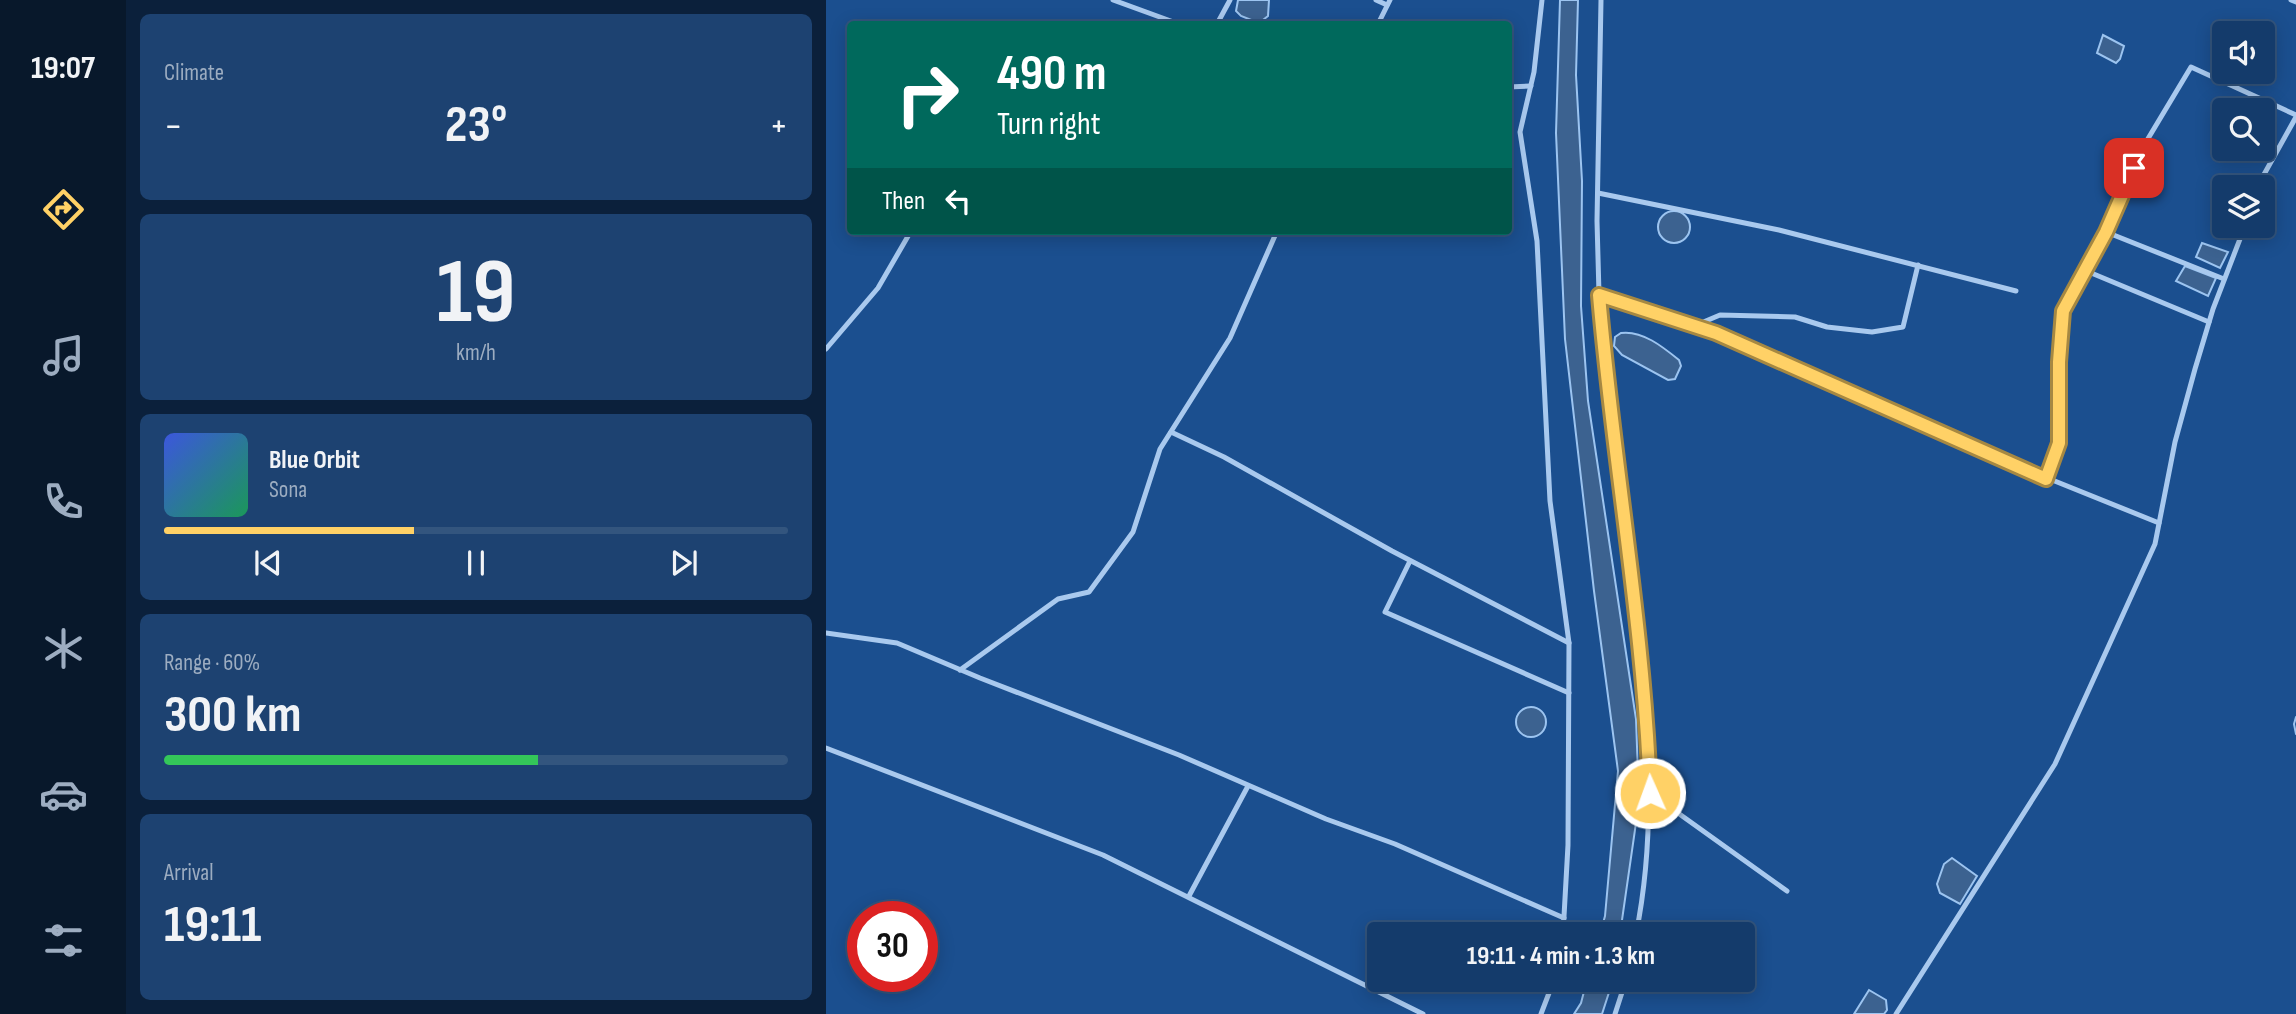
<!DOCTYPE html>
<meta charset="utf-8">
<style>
body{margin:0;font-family:"Sofia Sans Condensed",sans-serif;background:#1d4271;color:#f1f3f6;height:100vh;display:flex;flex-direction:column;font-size:26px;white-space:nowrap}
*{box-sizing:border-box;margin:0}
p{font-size:23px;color:#9dadc1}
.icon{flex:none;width:38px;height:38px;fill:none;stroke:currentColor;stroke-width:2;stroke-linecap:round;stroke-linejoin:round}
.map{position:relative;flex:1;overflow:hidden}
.details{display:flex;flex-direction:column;gap:14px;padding:14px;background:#0b203b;width:700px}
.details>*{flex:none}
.banner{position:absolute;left:21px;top:21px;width:665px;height:214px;border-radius:7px;box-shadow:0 4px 18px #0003,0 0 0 2px #33557e;background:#00695c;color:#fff;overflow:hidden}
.controls{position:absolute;left:1386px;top:21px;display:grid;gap:14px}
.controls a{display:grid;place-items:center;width:63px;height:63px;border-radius:7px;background:#143b6b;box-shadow:0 4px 18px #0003,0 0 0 2px #33557e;font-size:35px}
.speed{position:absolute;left:21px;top:901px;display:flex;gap:14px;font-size:35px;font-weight:700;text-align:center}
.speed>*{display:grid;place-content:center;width:91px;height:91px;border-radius:50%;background:#143b6b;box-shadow:0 4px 18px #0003,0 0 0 2px #33557e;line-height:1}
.speed .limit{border:10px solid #d22;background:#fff;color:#111}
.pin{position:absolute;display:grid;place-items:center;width:60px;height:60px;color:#fff;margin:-30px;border-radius:14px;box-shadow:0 4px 10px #0006}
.me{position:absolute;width:77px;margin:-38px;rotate:358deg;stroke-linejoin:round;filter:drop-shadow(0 0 5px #0008)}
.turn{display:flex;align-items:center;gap:24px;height:147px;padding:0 35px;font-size:32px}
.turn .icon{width:91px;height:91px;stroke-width:2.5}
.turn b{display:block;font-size:49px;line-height:60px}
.then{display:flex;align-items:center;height:66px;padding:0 35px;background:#0003;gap:14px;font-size:26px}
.big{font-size:52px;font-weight:700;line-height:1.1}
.details .widget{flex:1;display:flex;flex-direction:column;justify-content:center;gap:10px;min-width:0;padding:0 24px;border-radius:10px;background:#1d4271}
.details .dial{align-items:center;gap:0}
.dial b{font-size:91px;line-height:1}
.song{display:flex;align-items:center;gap:21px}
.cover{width:84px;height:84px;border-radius:10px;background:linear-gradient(135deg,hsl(230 70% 55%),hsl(150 70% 35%))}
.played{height:7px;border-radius:4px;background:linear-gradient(90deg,#ffd166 40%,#33557e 40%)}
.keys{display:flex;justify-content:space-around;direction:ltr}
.heat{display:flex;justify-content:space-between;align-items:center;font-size:38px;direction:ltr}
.charge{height:10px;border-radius:5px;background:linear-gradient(90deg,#34c759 60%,#33557e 0)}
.trip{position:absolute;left:541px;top:922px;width:388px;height:70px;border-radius:7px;background:#143b6b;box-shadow:0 4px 18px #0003,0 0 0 2px #33557e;font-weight:700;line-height:70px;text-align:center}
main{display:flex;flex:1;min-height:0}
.dock{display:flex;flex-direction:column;width:126px;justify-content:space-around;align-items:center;background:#08182b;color:#9dadc1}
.dock .icon{width:49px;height:49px}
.dock .current{color:#ffd166}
.dock b{font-size:32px;color:#f1f3f6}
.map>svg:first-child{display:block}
</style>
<main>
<nav class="dock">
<b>19:07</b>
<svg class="icon current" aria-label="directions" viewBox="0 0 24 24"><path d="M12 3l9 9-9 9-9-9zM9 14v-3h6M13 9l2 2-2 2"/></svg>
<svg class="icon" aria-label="music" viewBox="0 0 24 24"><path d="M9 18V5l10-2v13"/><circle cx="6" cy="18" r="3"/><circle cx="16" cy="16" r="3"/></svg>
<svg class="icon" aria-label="phone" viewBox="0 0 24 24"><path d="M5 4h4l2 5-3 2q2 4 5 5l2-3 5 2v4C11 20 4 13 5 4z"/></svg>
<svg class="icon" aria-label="climate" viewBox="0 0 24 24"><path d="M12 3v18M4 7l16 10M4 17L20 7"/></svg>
<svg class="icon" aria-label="car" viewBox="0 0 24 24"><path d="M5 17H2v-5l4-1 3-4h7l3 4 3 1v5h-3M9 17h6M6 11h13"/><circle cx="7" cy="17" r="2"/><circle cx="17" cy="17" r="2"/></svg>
<svg class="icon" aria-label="filters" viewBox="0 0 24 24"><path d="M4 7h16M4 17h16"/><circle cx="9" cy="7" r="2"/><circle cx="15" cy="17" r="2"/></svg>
</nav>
<section class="details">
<div class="widget"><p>Climate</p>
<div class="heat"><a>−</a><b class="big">23°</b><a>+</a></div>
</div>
<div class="widget dial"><b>19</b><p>km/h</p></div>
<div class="widget">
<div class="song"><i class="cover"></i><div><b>Blue Orbit</b><p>Sona</p></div></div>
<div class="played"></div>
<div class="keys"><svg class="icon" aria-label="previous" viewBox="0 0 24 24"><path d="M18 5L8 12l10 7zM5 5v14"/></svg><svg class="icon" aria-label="pause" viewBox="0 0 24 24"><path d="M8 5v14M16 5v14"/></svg><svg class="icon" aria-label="next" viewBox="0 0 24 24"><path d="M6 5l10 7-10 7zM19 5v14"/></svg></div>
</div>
<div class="widget"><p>Range · 60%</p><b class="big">300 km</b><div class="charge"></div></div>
<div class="widget"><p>Arrival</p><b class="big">19:11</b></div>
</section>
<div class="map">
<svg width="1470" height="1014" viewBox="0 0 1470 1014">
<rect width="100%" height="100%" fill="#1b4f8f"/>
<g fill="#3c6290" stroke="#9cc4f0" stroke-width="2">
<path d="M412 0H443L442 16 433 23 415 16 410 11Z"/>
<path d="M734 0H752L750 75 756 181 755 306 762 401 810 719 813 802 794 934H774L779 916 792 771 768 591 739 339 730 133Z"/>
<path d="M1277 35 1298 46 1294 59 1290 63 1271 53Z"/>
<circle cx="848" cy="227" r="16"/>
<path d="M1376 243 1402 252 1394 268 1370 257Z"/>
<path d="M1359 266 1390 278 1382 296 1350 281Z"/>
<path d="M795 333C816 330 837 347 853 360L855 366 849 379 842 380 796 355 788 346 789 337Z"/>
<circle cx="705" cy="722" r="15"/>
<path d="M1126 858 1151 876 1134 904 1114 893 1111 884 1118 864Z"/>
<path d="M761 980H787L776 1014H748L755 1003Z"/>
<path d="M1043 990 1060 1000 1061 1010 1058 1014H1028Z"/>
</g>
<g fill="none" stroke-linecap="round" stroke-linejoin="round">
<path stroke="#9cc4f0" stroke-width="2" d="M1470 717 1468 724 1470 734"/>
<g stroke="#a9c9ee" stroke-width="5">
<path d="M287 0 353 24"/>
<path d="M550 0 561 5"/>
<path d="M716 0 708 72 694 132 711 241 724 501 743 643 742 845 737 934"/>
<path d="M775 0 771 221 773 294 890 333 1179 461 1333 523"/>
<path d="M1465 0 1470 2"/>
<path d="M391 24 404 0"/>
<path d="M552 24 564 0"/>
<path d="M682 87 705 86"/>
<path d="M1431 187 1470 117"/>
<path d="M772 193 953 230 1190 291"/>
<path d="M1258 270 1280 232"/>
<path d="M1398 279 1280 232 1317 147 1365 67 1470 115"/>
<path d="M773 294C782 392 794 488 805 585 819 705 834 815 810 934"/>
<path d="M868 326 894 315 969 317 1001 327 1046 332 1077 327 1092 265"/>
<path d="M0 349 52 288 85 231"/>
<path d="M345 432 398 457 566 551 743 643"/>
<path d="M1220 479 1233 443 1232 379 1237 311 1258 270 1383 322"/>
<path d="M584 561 559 612 743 693"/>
<path d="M0 633 71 643 154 678 353 755 500 819 569 844 738 918"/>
<path d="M134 670 232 599 263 592 307 532 334 449 404 338 451 231"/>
<path d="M0 748 277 855 597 1014"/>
<path d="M824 793 961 891"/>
<path d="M363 896 422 786"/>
<path d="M715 1014 728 980"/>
<path d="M789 1014 800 980"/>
<path d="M1070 1014 1229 764 1329 544 1349 442 1369 369 1387 309 1419 226"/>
</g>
</g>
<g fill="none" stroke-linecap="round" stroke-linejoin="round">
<g stroke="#a68842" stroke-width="18">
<path id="route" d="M824 793C818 626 787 461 773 295L890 333 1220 479 1233 443V362L1237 311 1280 232 1308 168"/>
</g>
<use href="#route" stroke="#ffd166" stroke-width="12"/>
</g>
</svg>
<div class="controls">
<a><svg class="icon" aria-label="sound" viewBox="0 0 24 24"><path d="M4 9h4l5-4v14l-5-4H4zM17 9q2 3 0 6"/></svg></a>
<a><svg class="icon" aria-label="search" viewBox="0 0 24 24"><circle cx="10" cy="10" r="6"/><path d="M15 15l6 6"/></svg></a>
<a><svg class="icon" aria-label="layers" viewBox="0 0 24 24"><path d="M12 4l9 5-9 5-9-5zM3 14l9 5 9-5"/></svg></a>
</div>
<div class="speed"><div class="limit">30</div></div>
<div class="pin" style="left:1308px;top:168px;background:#d93025"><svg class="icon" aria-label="arrive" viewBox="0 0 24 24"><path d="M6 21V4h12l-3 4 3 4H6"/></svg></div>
<svg class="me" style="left:824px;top:793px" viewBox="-20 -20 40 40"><circle r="17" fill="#ffd166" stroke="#fff" stroke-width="3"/><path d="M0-11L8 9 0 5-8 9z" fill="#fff"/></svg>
<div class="trip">19:11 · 4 min · 1.3 km</div>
<div class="banner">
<div class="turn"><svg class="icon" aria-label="right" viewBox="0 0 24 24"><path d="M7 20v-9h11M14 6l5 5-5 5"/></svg><div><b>490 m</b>Turn right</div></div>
<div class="then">Then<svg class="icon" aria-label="left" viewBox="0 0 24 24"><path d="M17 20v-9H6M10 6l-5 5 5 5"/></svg></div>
</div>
</div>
</main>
